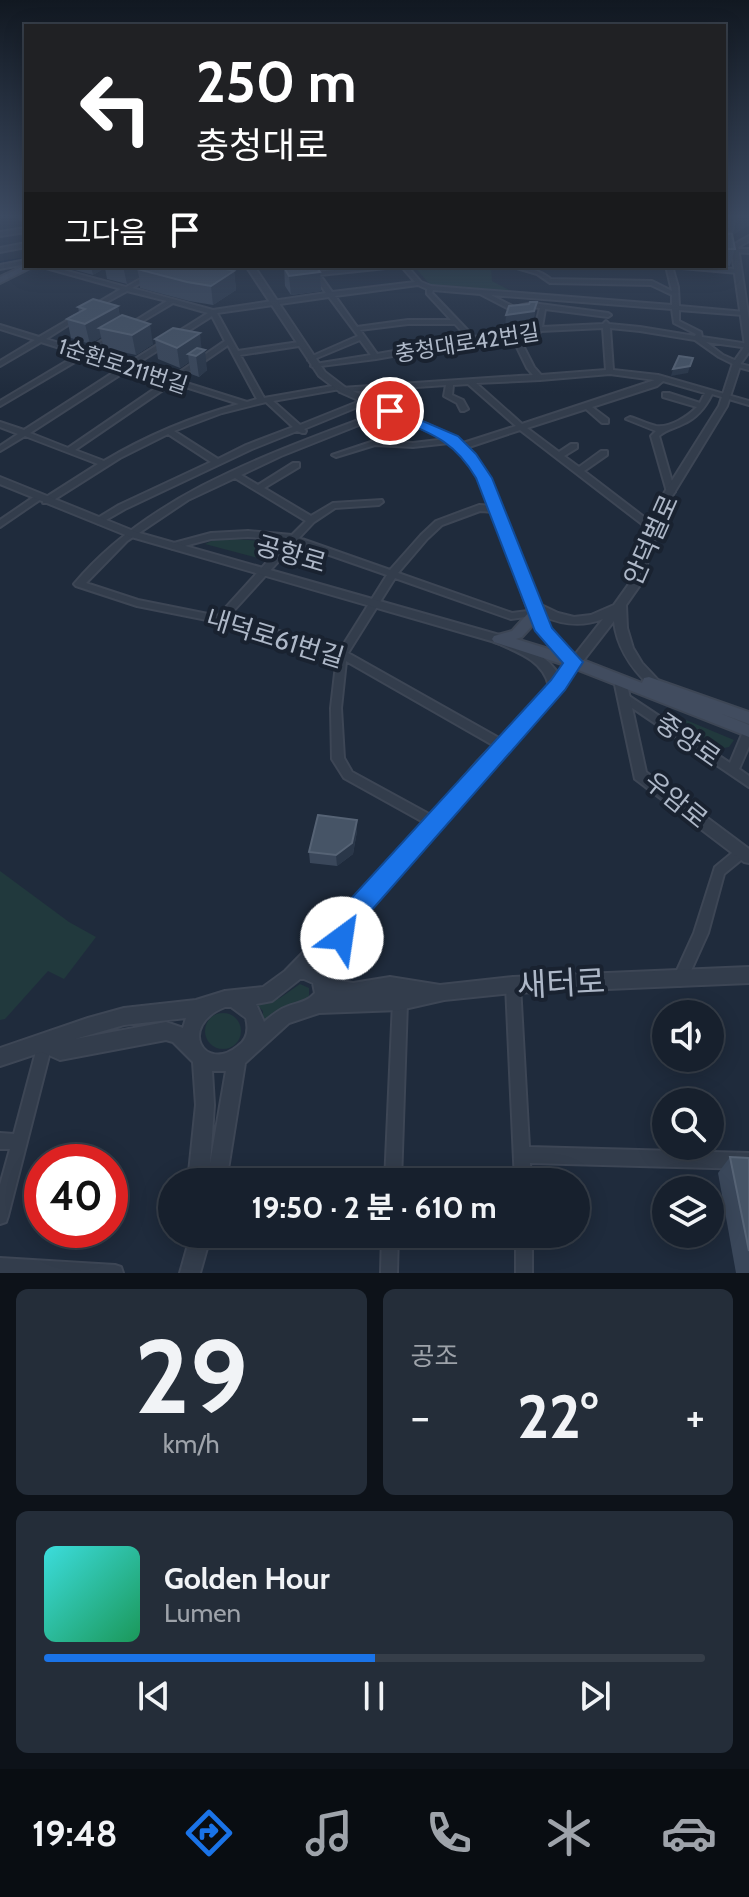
<!DOCTYPE html>
<html lang="ko">
<meta charset="utf-8">
<style>
body{margin:0;font-family:Cabin,"Noto Sans KR",sans-serif;background:#242d39;color:#f1f3f6;height:100vh;display:flex;flex-direction:column;font-size:30px;white-space:nowrap}
*{box-sizing:border-box;margin:0}
p{font-size:26px;color:#9ea3aa}
.icon{flex:none;width:44px;height:44px;fill:none;stroke:currentColor;stroke-width:2;stroke-linecap:round;stroke-linejoin:round}
.map{position:relative;height:1273px;overflow:hidden}
.details{display:flex;flex-direction:column;gap:16px;padding:16px;background:#0d1219;flex:1}
.details>*{flex:none}
.banner{position:absolute;left:24px;top:24px;width:702px;height:244px;border-radius:0px;box-shadow:0 4px 20px #0003,0 0 0 2px #363e49;background:#202124;color:#fff;overflow:hidden}
.tools{position:absolute;left:652px;top:1000px;display:grid;gap:16px}
.tools a{display:grid;place-items:center;width:72px;height:72px;border-radius:50%;background:#17202d;box-shadow:0 4px 20px #0003,0 0 0 2px #363e49;font-size:40px}
.speed{position:absolute;left:24px;top:1144px;display:flex;gap:16px;font-size:40px;font-weight:700;text-align:center}
.speed>*{display:grid;place-content:center;width:104px;height:104px;border-radius:50%;background:#17202d;box-shadow:0 4px 20px #0003,0 0 0 2px #363e49;line-height:1}
.speed .limit{border:12px solid #d22;background:#fff;color:#111}
.pin{position:absolute;display:grid;place-items:center;width:68px;height:68px;color:#fff;margin:-34px;border:4px solid #fff;border-radius:50%;box-shadow:0 2px 8px #0007}
.me{position:absolute;width:88px;margin:-44px;rotate:31deg;stroke-linejoin:round;filter:drop-shadow(0 0 6px #0008)}
.turn{display:flex;align-items:center;gap:28px;height:168px;padding:0 40px;font-size:36px}
.turn .icon{width:104px;height:104px;stroke-width:2.5}
.turn b{display:block;font-size:56px;line-height:68px}
.then{display:flex;align-items:center;height:76px;padding:0 40px;background:#0003;gap:16px;font-size:30px}
.big{font-size:60px;font-weight:700;line-height:1.1}
.details .card{flex:1;display:flex;flex-direction:column;justify-content:center;gap:12px;min-width:0;padding:0 28px;border-radius:12px;background:#242d39}
.details .dial{align-items:center;gap:0}
.dial b{font-size:104px;line-height:1}
.song{display:flex;align-items:center;gap:24px}
.cover{width:96px;height:96px;border-radius:12px;background:linear-gradient(135deg,hsl(180 70% 55%),hsl(150 70% 35%))}
.played{height:8px;border-radius:4px;background:linear-gradient(90deg,#1a73e8 50%,#363e49 50%)}
.keys{display:flex;justify-content:space-around;direction:ltr}
.heat{display:flex;justify-content:space-between;align-items:center;font-size:44px;direction:ltr}
.details .tiles{flex:1;display:grid;gap:16px;grid-template-columns:1fr 1fr}
.card:last-child{grid-column:span 2}
.trip{position:absolute;left:158px;top:1168px;width:432px;height:80px;border-radius:40px;background:#17202d;box-shadow:0 4px 20px #0003,0 0 0 2px #363e49;font-weight:700;line-height:80px;text-align:center}
.tabs{display:flex;height:128px;justify-content:space-around;align-items:center;background:#090d12;color:#9ea3aa}
.tabs .icon{width:56px;height:56px}
.tabs .active{color:#1a73e8}
.tabs b{font-size:36px;color:#f1f3f6}
.map>svg:first-child{display:block}
</style>
<div class="map">
<svg width="749" height="1273" viewBox="0 0 749 1273">
<rect width="100%" height="100%" fill="#1f2b3c"/>
<g fill="#21393d">
<path d="M414 266H491L492 281 511 291 431 286Z"/>
<path d="M218 538 277 542 265 560 205 544Z"/>
<path d="M662 710 734 740 729 747 719 749Z"/>
<path d="M0 871 69 922 96 937 64 979 48 971 5 1019 0 1020Z"/>
<path d="M300 984 309 988V996L304 1002 281 1009 263 1023V1011L257 1005 280 998Z"/>
<circle cx="223" cy="1031" r="18"/>
</g>
<g fill="none" stroke-linecap="round" stroke-linejoin="round">
<path stroke="#12223a" stroke-width="2" d="M0 262 20 259"/>
<g stroke="#3d4655" stroke-width="4">
<g id="minor">
<path d="M14 215H21L26 218V222Z"/>
<path d="M26 228V232L0 236V232Z"/>
<path d="M734 249H749V253L732 252V250Z"/>
<path d="M26 260V264L0 269V265Z"/>
<path d="M39 266H49L126 287 163 266H170L132 288 213 310 326 293 307 266H313L317 272 370 266H389L386 268 320 275 332 292 415 282 401 266H407L421 282 431 286 672 305V295L651 285 550 283 537 274 510 266C526 266 539 270 551 279L652 281 672 291 666 266H672L678 287 679 306 745 312V314L743 315 679 310V321L701 332 702 337 749 344V348L706 342 723 355 739 362 740 364 749 366V370L734 366 733 364 719 357 695 340 640 331 610 328 613 370 658 375 749 401V405L712 394C705 408 697 418 683 424 673 429 667 429 659 436L675 492 671 495 667 492 651 436 656 431 626 419 630 417C638 419 647 424 656 426 670 428 687 417 697 407L663 397V393H669L700 403 705 393 663 381 657 386 592 407 608 419V423H602L586 409 527 428 559 452 571 444H577V448L564 456 579 467 601 451H607V455L584 471 657 527 658 529 657 531H651L520 430 466 448H460V444L516 426 468 384 453 385 452 395 463 400 468 409 464 411H461L457 403 444 396 446 385 343 392H340V389L273 401 300 425 365 399H371L372 401 304 429 306 431 305 433H302L297 431 252 449 125 509 99 524 95 521 96 519 119 505 211 462 168 434 120 458 49 503H43V499L98 464 25 436 0 451V446L18 434 0 427V422L24 430 122 367 85 356 0 406V401L79 354 41 342 0 366V361L35 340 0 329V325L39 337 75 316H79V318L46 339 84 351 110 336H114V338L90 353 127 364 208 313 173 303 131 328H127V326L167 301 127 291 96 308H92V306L121 289ZM418 285 427 289V294L451 320H408L357 327 335 296ZM433 290 480 294 513 311 532 307 540 308 535 328 474 337 432 293ZM491 295 672 309 674 323 696 334 695 336 640 327 609 324 606 321 603 324 542 327 545 309 608 317 611 315 608 313 532 303 514 307ZM329 297 358 336 308 358V360H312L360 340 371 355 315 364 311 366 313 367 376 359 511 335 527 368 533 375 341 388V385H338L264 398 240 355 299 346 302 344 299 342 238 351 217 313ZM212 316 225 341 171 378 133 366ZM408 324H455L468 338 377 354 360 330ZM603 328 606 370 541 375 534 367 517 334 535 332 538 334 541 331ZM228 345 257 399 247 402 177 380ZM129 369 166 381 68 448 30 433ZM610 374 655 380 522 424 476 383 540 380ZM173 383 239 404C191 417 146 436 104 461L75 450ZM266 402 293 427 246 445 218 459 174 431 222 413Z"/>
<path d="M679 266 738 269 741 271 738 273 682 268Z"/>
<path d="M387 409H390L394 411 281 456 241 475 258 485 293 463H299V467L264 488 311 516 333 503 382 500 383 502 379 505 335 508 314 522 299 538 390 570 421 535 436 521 479 505 496 506 500 509 496 512 480 511 442 525 427 539 398 573 512 613 536 610 539 611 541 613 539 615 511 619 395 578 348 653 506 742 508 745 506 748 502 749 498 748 346 661 341 708 344 758 352 772 438 819 440 823 438 827 434 828 344 778 332 759 331 708 337 656 252 629 137 606 76 586 74 584C152 491 278 451 387 409ZM235 478 306 521 292 535 248 531 211 533 170 544 168 546 173 549 211 539 248 537 287 540 218 616 138 600 86 583 127 541 188 500ZM295 543 387 575 340 650 256 624 227 618Z"/>
<path d="M455 438H458V442L413 447 375 445 336 457 332 455 374 441 413 443Z"/>
<path d="M38 494 41 495V499L0 527V520Z"/>
<path d="M626 694 730 763 743 732 745 729 749 728V746L739 769 749 776V787L622 701 621 698 622 695Z"/>
<path d="M742 847 746 848 748 852 746 856 724 874 708 933 685 984 680 986 675 984 673 979 694 933 715 867 738 848Z"/>
<path d="M513 978 518 980 520 985 529 1147 749 1153V1169L530 1163 531 1182H515L506 985 508 980Z"/>
<path d="M400 995 405 997 407 1002 401 1182H385L393 1002 395 997Z"/>
<path d="M45 1037 50 1039 52 1044 8 1216 6 1222 0 1224V1185L10 1149H0V1133L14 1134 38 1044 40 1039Z"/>
<path d="M382 1234H398L397 1273H381Z"/>
<rect x="516" y="1234" width="16" height="39"/>
<path d="M0 1258 115 1265 121 1267 123 1273H0Z"/>
</g>
</g>
<g stroke="#3d4655" stroke-width="4">
<g id="tertiary">
<path d="M749 236V241L738 247 749 320V352L741 363 727 406 666 506 640 585 626 605 627 628 633 648 642 663 658 680 660 683 658 686H650C631 668 617 648 614 621L562 688 486 771 398 876 353 924 348 943 324 971 328 979 353 983 390 977 440 985 513 977 749 967V983L513 993 444 1000 400 1010 319 1013 289 1023 245 1063 226 1182H188L196 1105 193 1062 173 1042 166 1040 60 1060 42 1052 0 1066V1048L88 1018 124 1008 196 1000 225 991 263 987 285 971 388 866 476 763 549 686C543 660 517 652 495 642L128 536 0 484V477L136 532 503 636C525 646 546 654 559 675L568 664 547 643 529 613 484 487 470 462 450 441 340 392 319 376 246 266H254L325 372 346 388 456 437 477 459 494 487 537 603 558 613 574 617 591 615 614 605 629 584 656 506 719 406 733 363 745 346 731 246ZM543 616C563 625 582 627 603 619L574 656 555 637ZM300 979H304L313 983 315 993C306 1003 298 1002 286 1007 278 1010 271 1016 264 1022L256 1004 272 1001ZM225 1007H231L246 1018C249 1029 248 1039 238 1046 204 1074 177 1026 225 1007ZM186 1018 183 1028 166 1022 75 1039 124 1025ZM212 1071H226L210 1164 214 1105Z"/>
<path d="M26 243V247L0 252V248Z"/>
<path d="M620 675 624 677 626 680 646 772 749 849V863L744 862 635 779 614 680 616 677Z"/>
<path d="M191 1234H211L200 1273H180Z"/>
</g>
</g>
<g stroke="#3d4655" stroke-width="4">
<g id="secondary">
<path d="M26 265 34 266 0 283V277Z"/>
<path d="M536 608 543 613 541 616 522 637 516 639 578 658 642 683 644 678 649 677 749 712V724L722 714 749 725V737L568 666 494 642 492 639 494 636 512 631 531 610Z"/>
</g>
</g>
<use href="#minor" fill="#333d4c" fill-rule="evenodd"/>
<use href="#tertiary" fill="#333d4c" fill-rule="evenodd"/>
<use href="#secondary" fill="#414c5f" fill-rule="evenodd"/>
</g>
<g fill="#3a475a">
<path d="M724 215H749V225L732 235 735 249 730 266 724 265Z"/>
<path d="M74 266H225V269L234 271 236 290 213 305 189 301 140 288 139 277 127 284 107 279 105 268 93 275 75 270Z"/>
<path d="M284 267 320 272 321 291 291 295 285 286Z"/>
<path d="M118 306 120 317 153 344 136 355 104 348 101 337 90 344 71 338 67 319 79 312 78 307Z"/>
<path d="M155 339 202 349 207 370 199 377 191 374 189 362 180 368 158 359Z"/>
<path d="M357 820V831L353 854 337 866 310 863 309 852Z"/>
<path d="M730 1157 749 1158V1273H736L718 1173Z"/>
</g>
<g fill="#2a3749">
<path d="M741 215H749V225L733 235 737 218Z"/>
<path d="M91 266H104L105 268 93 275Z"/>
<path d="M123 266H157L137 269 139 277 127 284Z"/>
<path d="M219 266H225L226 276 234 271 236 290 213 305 211 286Z"/>
<path d="M320 272 321 291 291 295 289 276Z"/>
<path d="M537 302 533 325 505 329 506 315Z"/>
<path d="M118 306 121 325 99 328 101 337 90 344 85 324Z"/>
<path d="M150 324 153 344 136 355 132 335Z"/>
<path d="M200 333 202 352 205 350 207 370 199 377 196 356 188 354 189 362 180 368 177 348Z"/>
<path d="M690 366 688 373 671 376 673 369Z"/>
<path d="M357 820V831L353 854 337 866 336 855Z"/>
</g>
<g fill="#465466" stroke="#566375" stroke-width="2">
<path d="M724 233 732 234 735 249H724Z"/>
<path d="M142 266H219L217 267 234 271 211 286 187 282 137 269Z"/>
<path d="M293 266H316L320 272 289 276 284 267Z"/>
<path d="M93 299 118 306 85 324 67 319 85 309 78 307Z"/>
<path d="M530 302H537L534 311 506 315 509 306 529 304Z"/>
<path d="M122 315 150 324 132 335 99 328Z"/>
<path d="M173 328 200 333 177 348 155 339Z"/>
<path d="M197 348 205 350 196 356 188 354Z"/>
<path d="M679 356 693 358 690 366 673 369Z"/>
<path d="M318 815 357 820 352 843 336 855 309 852Z"/>
<path d="M730 1157 749 1158V1251Z"/>
</g>
<linearGradient id="sky" x2="0" y2="1"><stop stop-color="#111821"/><stop offset="0.55" stop-color="#3c4a61"/><stop offset="1" stop-color="#3c4a61" stop-opacity="0"/></linearGradient>
<rect width="749" height="393" fill="url(#sky)"/>
<path fill="#1a73e8" stroke="#114b97" stroke-width="2" d="M390 407 458 436 476 454 492 478 552 628 583 662 565 690 356 928 351 946 342 949 334 946 330 938 336 915 551 680 563 663 535 631 476 478C452 437 426 432 385 414V408Z"/>
<g text-anchor="middle" dominant-baseline="central" stroke-width="8" stroke-linejoin="round" paint-order="stroke">
<g font-size="22" fill="#aeb8c8" stroke="#192230">
<text transform="translate(467 343) rotate(-9)">충청대로42번길</text>
<text transform="translate(123 366) rotate(18)">1순환로211번길</text>
</g>
<g font-size="26" fill="#aeb8c8" stroke="#192230">
<text transform="translate(651 540) rotate(-66)">안덕벌로</text>
<text transform="translate(291 554) rotate(16)">공항로</text>
<text transform="translate(275 638) rotate(17)">내덕로61번길</text>
<text transform="translate(688 740) rotate(35)">중앙로</text>
<text transform="translate(676 800) rotate(39)">우암로</text>
</g>
<g font-size="32" fill="#aeb8c8" stroke="#192230">
<text transform="translate(561 983) rotate(-3)">새터로</text>
</g>
</g>
</svg>
<div class="tools">
<a><svg class="icon" aria-label="sound" viewBox="0 0 24 24"><path d="M4 9h4l5-4v14l-5-4H4zM17 9q2 3 0 6"/></svg></a>
<a><svg class="icon" aria-label="search" viewBox="0 0 24 24"><circle cx="10" cy="10" r="6"/><path d="M15 15l6 6"/></svg></a>
<a><svg class="icon" aria-label="layers" viewBox="0 0 24 24"><path d="M12 4l9 5-9 5-9-5zM3 14l9 5 9-5"/></svg></a>
</div>
<div class="speed"><div class="limit">40</div></div>
<div class="pin" style="left:390px;top:411px;background:#d93025"><svg class="icon" aria-label="arrive" viewBox="0 0 24 24"><path d="M6 21V4h12l-3 4 3 4H6"/></svg></div>
<svg class="me" style="left:342px;top:938px" viewBox="-20 -20 40 40"><circle r="19" fill="#fff"/><path d="M0-13L10 11 0 6-10 11z" fill="#1a73e8"/></svg>
<div class="trip">19:50 · 2 분 · 610 m</div>
<div class="banner">
<div class="turn"><svg class="icon" aria-label="left" viewBox="0 0 24 24"><path d="M17 20v-9H6M10 6l-5 5 5 5"/></svg><div><b>250 m</b>충청대로</div></div>
<div class="then">그다음<svg class="icon" aria-label="arrive" viewBox="0 0 24 24"><path d="M6 21V4h12l-3 4 3 4H6"/></svg></div>
</div>
</div>
<section class="details">
<div class="tiles">
<div class="card dial"><b>29</b><p>km/h</p></div>
<div class="card"><p>공조</p>
<div class="heat"><a>−</a><b class="big">22°</b><a>+</a></div>
</div>
<div class="card">
<div class="song"><i class="cover"></i><div><b>Golden Hour</b><p>Lumen</p></div></div>
<div class="played"></div>
<div class="keys"><svg class="icon" aria-label="previous" viewBox="0 0 24 24"><path d="M18 5L8 12l10 7zM5 5v14"/></svg><svg class="icon" aria-label="pause" viewBox="0 0 24 24"><path d="M8 5v14M16 5v14"/></svg><svg class="icon" aria-label="next" viewBox="0 0 24 24"><path d="M6 5l10 7-10 7zM19 5v14"/></svg></div>
</div>
</div>
</section>
<nav class="tabs">
<b>19:48</b>
<svg class="icon active" aria-label="directions" viewBox="0 0 24 24"><path d="M12 3l9 9-9 9-9-9zM9 14v-3h6M13 9l2 2-2 2"/></svg>
<svg class="icon" aria-label="music" viewBox="0 0 24 24"><path d="M9 18V5l10-2v13"/><circle cx="6" cy="18" r="3"/><circle cx="16" cy="16" r="3"/></svg>
<svg class="icon" aria-label="phone" viewBox="0 0 24 24"><path d="M5 4h4l2 5-3 2q2 4 5 5l2-3 5 2v4C11 20 4 13 5 4z"/></svg>
<svg class="icon" aria-label="climate" viewBox="0 0 24 24"><path d="M12 3v18M4 7l16 10M4 17L20 7"/></svg>
<svg class="icon" aria-label="car" viewBox="0 0 24 24"><path d="M5 17H2v-5l4-1 3-4h7l3 4 3 1v5h-3M9 17h6M6 11h13"/><circle cx="7" cy="17" r="2"/><circle cx="17" cy="17" r="2"/></svg>
</nav>
